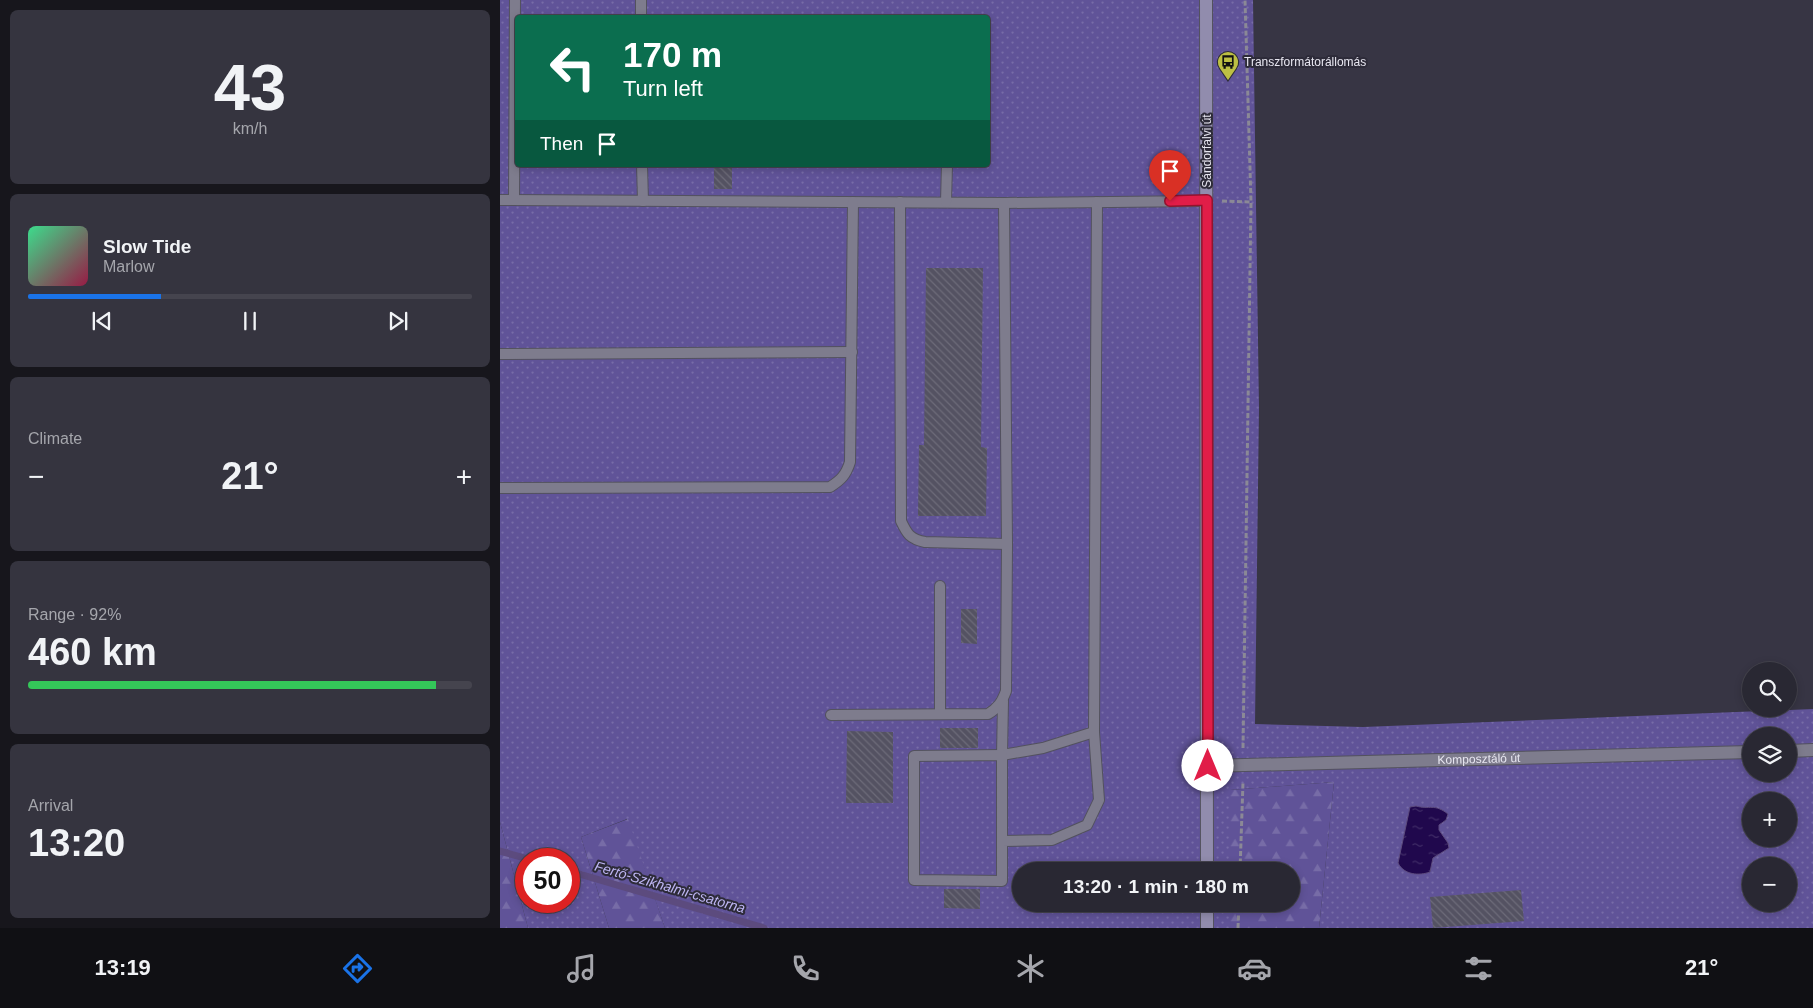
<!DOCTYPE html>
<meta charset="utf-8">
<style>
body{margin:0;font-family:Helvetica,sans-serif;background:#35343f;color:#f1f3f6;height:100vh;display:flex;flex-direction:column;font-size:19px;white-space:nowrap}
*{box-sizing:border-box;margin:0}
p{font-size:16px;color:#a5a6ac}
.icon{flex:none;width:28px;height:28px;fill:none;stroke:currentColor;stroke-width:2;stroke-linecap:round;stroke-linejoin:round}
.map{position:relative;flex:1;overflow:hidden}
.panel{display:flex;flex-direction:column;gap:10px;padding:10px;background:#17161c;width:500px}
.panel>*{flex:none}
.hud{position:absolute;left:15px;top:15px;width:475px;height:152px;border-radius:5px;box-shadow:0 2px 8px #0003,0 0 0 1px #45444e;background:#0b6e4f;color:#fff;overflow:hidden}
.tools{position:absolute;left:1242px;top:662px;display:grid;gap:10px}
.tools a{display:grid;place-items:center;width:55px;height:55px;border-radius:50%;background:#292833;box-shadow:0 2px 8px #0003,0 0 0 1px #45444e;font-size:25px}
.speed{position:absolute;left:15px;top:848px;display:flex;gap:10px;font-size:25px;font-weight:700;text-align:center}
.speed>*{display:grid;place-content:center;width:65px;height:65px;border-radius:50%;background:#292833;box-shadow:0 2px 8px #0003,0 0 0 1px #45444e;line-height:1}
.speed .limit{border:8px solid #d22;background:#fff;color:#111}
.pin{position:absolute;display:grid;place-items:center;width:42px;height:42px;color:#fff;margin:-51px -21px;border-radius:50% 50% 50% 0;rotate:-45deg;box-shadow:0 0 5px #0007}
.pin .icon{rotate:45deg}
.me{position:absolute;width:55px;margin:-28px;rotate:0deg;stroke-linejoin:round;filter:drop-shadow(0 0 4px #0008)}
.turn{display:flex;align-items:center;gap:18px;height:105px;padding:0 25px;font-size:22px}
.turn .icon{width:65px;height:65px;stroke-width:2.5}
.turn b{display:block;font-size:35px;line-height:42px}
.then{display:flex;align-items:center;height:48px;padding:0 25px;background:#0003;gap:10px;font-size:19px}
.big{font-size:38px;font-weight:600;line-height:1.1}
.panel .card{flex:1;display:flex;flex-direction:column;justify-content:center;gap:8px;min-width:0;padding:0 18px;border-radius:8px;background:#35343f}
.panel .dial{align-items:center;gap:0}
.dial b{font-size:65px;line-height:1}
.song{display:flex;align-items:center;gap:15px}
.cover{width:60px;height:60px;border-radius:8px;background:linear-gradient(135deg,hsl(150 70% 55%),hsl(340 70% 35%))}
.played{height:5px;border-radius:2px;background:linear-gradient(90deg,#1a73e8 30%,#45444e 30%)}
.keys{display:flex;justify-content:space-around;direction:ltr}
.heat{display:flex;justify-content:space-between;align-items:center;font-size:28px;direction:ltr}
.charge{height:8px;border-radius:4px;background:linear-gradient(90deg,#34c759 92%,#45444e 0)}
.trip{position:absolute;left:512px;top:862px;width:288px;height:50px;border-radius:25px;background:#292833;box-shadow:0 2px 8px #0003,0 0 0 1px #45444e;font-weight:600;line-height:50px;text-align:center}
.dock{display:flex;height:80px;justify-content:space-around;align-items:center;background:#101014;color:#a5a6ac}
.dock .icon{width:35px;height:35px}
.dock .selected{color:#1a73e8}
.dock b{font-size:22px;color:#f1f3f6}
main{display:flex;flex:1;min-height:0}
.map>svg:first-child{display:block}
</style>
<main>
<section class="panel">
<div class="card dial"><b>43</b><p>km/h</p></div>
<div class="card">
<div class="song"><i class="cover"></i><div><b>Slow Tide</b><p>Marlow</p></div></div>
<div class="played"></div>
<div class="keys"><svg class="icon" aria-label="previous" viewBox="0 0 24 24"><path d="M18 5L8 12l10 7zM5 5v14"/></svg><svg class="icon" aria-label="pause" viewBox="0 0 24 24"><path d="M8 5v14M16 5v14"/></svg><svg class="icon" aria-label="next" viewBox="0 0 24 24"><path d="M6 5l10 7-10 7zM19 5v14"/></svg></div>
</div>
<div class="card"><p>Climate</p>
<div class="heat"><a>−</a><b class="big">21°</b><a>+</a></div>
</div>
<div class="card"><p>Range · 92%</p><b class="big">460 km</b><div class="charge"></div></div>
<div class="card"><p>Arrival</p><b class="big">13:20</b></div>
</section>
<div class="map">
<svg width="1313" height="928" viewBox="0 0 1313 928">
<defs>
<pattern id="grass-dots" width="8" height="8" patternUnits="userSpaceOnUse" patternTransform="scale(1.25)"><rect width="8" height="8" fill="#605398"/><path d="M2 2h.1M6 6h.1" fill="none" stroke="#776ca7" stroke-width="1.8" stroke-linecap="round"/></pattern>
<pattern id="forest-firs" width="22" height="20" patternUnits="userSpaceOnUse" patternTransform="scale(1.25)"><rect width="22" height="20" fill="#605398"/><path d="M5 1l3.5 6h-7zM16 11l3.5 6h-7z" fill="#776ca7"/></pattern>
<pattern id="water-ripples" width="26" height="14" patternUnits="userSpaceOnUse" patternTransform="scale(1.25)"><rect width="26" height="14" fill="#20084d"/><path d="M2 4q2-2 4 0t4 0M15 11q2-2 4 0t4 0" fill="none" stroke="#402c67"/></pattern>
<pattern id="building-back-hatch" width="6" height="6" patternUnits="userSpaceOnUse" patternTransform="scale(1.25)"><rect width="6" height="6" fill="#545262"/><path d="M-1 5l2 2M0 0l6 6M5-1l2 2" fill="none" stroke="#6d6b79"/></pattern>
</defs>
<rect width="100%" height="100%" fill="#373544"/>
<path fill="url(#grass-dots)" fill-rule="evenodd" d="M0 0H753L759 408 755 724 863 727 1313 709V928H819L834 782 730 790V871H521V904H730V928H165L127 819 81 837 109 928H28L0 822ZM18 18H488V165H18ZM1251 736H1289V774H1251ZM1251 801H1289V839H1251ZM26 859H69V901H26ZM1251 866H1289V904H1251Z"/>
<g fill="url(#forest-firs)">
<path d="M834 782 819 928H730V904H791V871H730V790Z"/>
<path d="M128 819 165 928H109L81 837Z"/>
<path d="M0 822 28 928H0Z"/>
</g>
<path fill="url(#water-ripples)" stroke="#5c4b7e" d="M916 806C930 810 934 803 948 814L946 820 939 825V830L948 843 949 848 933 858 930 872C919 876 904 875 898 863L910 807Z"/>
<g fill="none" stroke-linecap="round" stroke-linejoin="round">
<g stroke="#5c4b7e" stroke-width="7">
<path d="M0 851 28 859"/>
<path d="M69 871 264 928"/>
</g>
</g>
<g fill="url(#building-back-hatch)">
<rect x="214" y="165" width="18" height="24"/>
<path d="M426 268H483L481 447 487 448 486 516H418L419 445H424Z"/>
<path d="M461 609H477V644L461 643Z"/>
<rect x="440" y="728" width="38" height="20"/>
<path d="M347 731 393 732V803H346Z"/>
<path d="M444 889H480V909L444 908Z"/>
<path d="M1021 890 1024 921 933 928 930 897Z"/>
</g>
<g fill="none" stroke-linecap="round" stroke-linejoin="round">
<g stroke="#53525e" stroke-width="12">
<g id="service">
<path d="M141 0V18"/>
<path d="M142 165 143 201"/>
<path d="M0 200 504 203 707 201"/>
<path d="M14 200 15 0"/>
<path d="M400 202 401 521C407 534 410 539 425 542L507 544"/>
<path d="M446 202 447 165"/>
<path d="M0 354 352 352"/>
<path d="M0 488 330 487C341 480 346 475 350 462L353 202"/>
<path d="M503 701 502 755 543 748 594 732"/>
<path d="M440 714V586"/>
<path d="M331 715 488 714C498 708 502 702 506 691L507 544 504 203"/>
<path d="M502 841V881L414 880V756L502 755V841L552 840 587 825 599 800 594 732 597 202"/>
</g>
</g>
<g stroke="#53525e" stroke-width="14">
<g id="minor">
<path d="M1289 751 1313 750"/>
<path id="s1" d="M708 766 1251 752"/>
</g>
</g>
<g stroke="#53525e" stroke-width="14">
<g id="secondary">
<path d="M706 0 707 871"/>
<path d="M707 928V904"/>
</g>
</g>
<g stroke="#8b8996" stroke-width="3" stroke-dasharray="5 2.5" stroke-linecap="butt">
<path d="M722 201 751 202"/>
<path d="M743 748 751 202 745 0"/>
<path d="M740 871 743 782"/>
<path d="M738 928 739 904"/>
</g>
<use href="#service" stroke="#7e7c8d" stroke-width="10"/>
<use href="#minor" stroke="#7e7c8d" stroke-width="12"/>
<use href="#secondary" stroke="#918cad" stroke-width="12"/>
</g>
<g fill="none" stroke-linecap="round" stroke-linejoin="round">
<g stroke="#92132f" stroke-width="12">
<path id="route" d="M670 201 707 200 708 766"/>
</g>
<use href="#route" stroke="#e11d48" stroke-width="9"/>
</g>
<defs>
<g id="bus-pin" transform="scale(1.125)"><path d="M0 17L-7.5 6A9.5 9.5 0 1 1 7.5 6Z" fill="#bdbf43" stroke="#2d2b39"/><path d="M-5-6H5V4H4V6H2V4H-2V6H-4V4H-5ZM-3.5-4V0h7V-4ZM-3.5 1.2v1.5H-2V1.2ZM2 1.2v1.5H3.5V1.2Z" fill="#111"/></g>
</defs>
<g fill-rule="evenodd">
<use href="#bus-pin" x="728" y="62"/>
</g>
<g text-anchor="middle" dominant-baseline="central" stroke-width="4" stroke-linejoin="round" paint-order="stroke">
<g font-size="12" fill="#e8e7f1" stroke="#2d2b39" text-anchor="start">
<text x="744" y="62">Transzformátorállomás</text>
</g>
<g font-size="12" fill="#e8e7f1" stroke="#2d2b39">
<text transform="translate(707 151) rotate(-90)">Sándorfalvi út</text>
<text stroke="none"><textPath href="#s1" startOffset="271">Komposztáló út</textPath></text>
</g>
<g font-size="14" font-style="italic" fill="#bdb5f2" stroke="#2d2b39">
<text transform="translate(170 887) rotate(16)">Fertő-Szikhalmi-csatorna</text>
</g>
</g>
</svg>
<div class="tools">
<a><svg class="icon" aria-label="search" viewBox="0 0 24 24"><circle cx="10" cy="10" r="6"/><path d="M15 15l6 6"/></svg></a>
<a><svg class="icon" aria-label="layers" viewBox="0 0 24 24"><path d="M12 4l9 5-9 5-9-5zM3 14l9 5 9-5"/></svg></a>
<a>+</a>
<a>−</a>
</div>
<div class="speed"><div class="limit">50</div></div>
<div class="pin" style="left:670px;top:201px;background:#d93025"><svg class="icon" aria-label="arrive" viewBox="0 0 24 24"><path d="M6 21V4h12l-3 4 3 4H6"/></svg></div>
<svg class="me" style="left:708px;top:766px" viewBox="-20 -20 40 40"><circle r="19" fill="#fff"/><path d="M0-13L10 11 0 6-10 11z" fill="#e11d48"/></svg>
<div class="trip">13:20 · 1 min · 180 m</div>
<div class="hud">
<div class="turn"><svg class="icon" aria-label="left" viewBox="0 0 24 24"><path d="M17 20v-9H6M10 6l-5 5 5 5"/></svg><div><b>170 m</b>Turn left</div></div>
<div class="then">Then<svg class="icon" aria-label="arrive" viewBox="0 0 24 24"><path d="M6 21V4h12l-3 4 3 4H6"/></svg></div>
</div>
</div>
</main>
<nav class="dock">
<b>13:19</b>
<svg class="icon selected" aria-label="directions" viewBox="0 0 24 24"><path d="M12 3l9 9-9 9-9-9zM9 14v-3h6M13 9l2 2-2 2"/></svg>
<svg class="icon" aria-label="music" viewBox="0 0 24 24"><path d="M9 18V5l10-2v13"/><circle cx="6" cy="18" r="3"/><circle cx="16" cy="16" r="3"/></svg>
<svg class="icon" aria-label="phone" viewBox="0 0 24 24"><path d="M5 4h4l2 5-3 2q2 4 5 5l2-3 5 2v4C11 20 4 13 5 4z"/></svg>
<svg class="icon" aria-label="climate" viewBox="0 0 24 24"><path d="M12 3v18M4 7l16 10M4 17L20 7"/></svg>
<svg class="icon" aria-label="car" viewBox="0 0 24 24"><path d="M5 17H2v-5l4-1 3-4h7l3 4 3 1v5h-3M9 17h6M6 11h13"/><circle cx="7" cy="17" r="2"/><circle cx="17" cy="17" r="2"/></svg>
<svg class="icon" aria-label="filters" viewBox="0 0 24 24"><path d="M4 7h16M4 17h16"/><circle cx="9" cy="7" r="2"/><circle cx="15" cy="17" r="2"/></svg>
<b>21°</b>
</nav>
